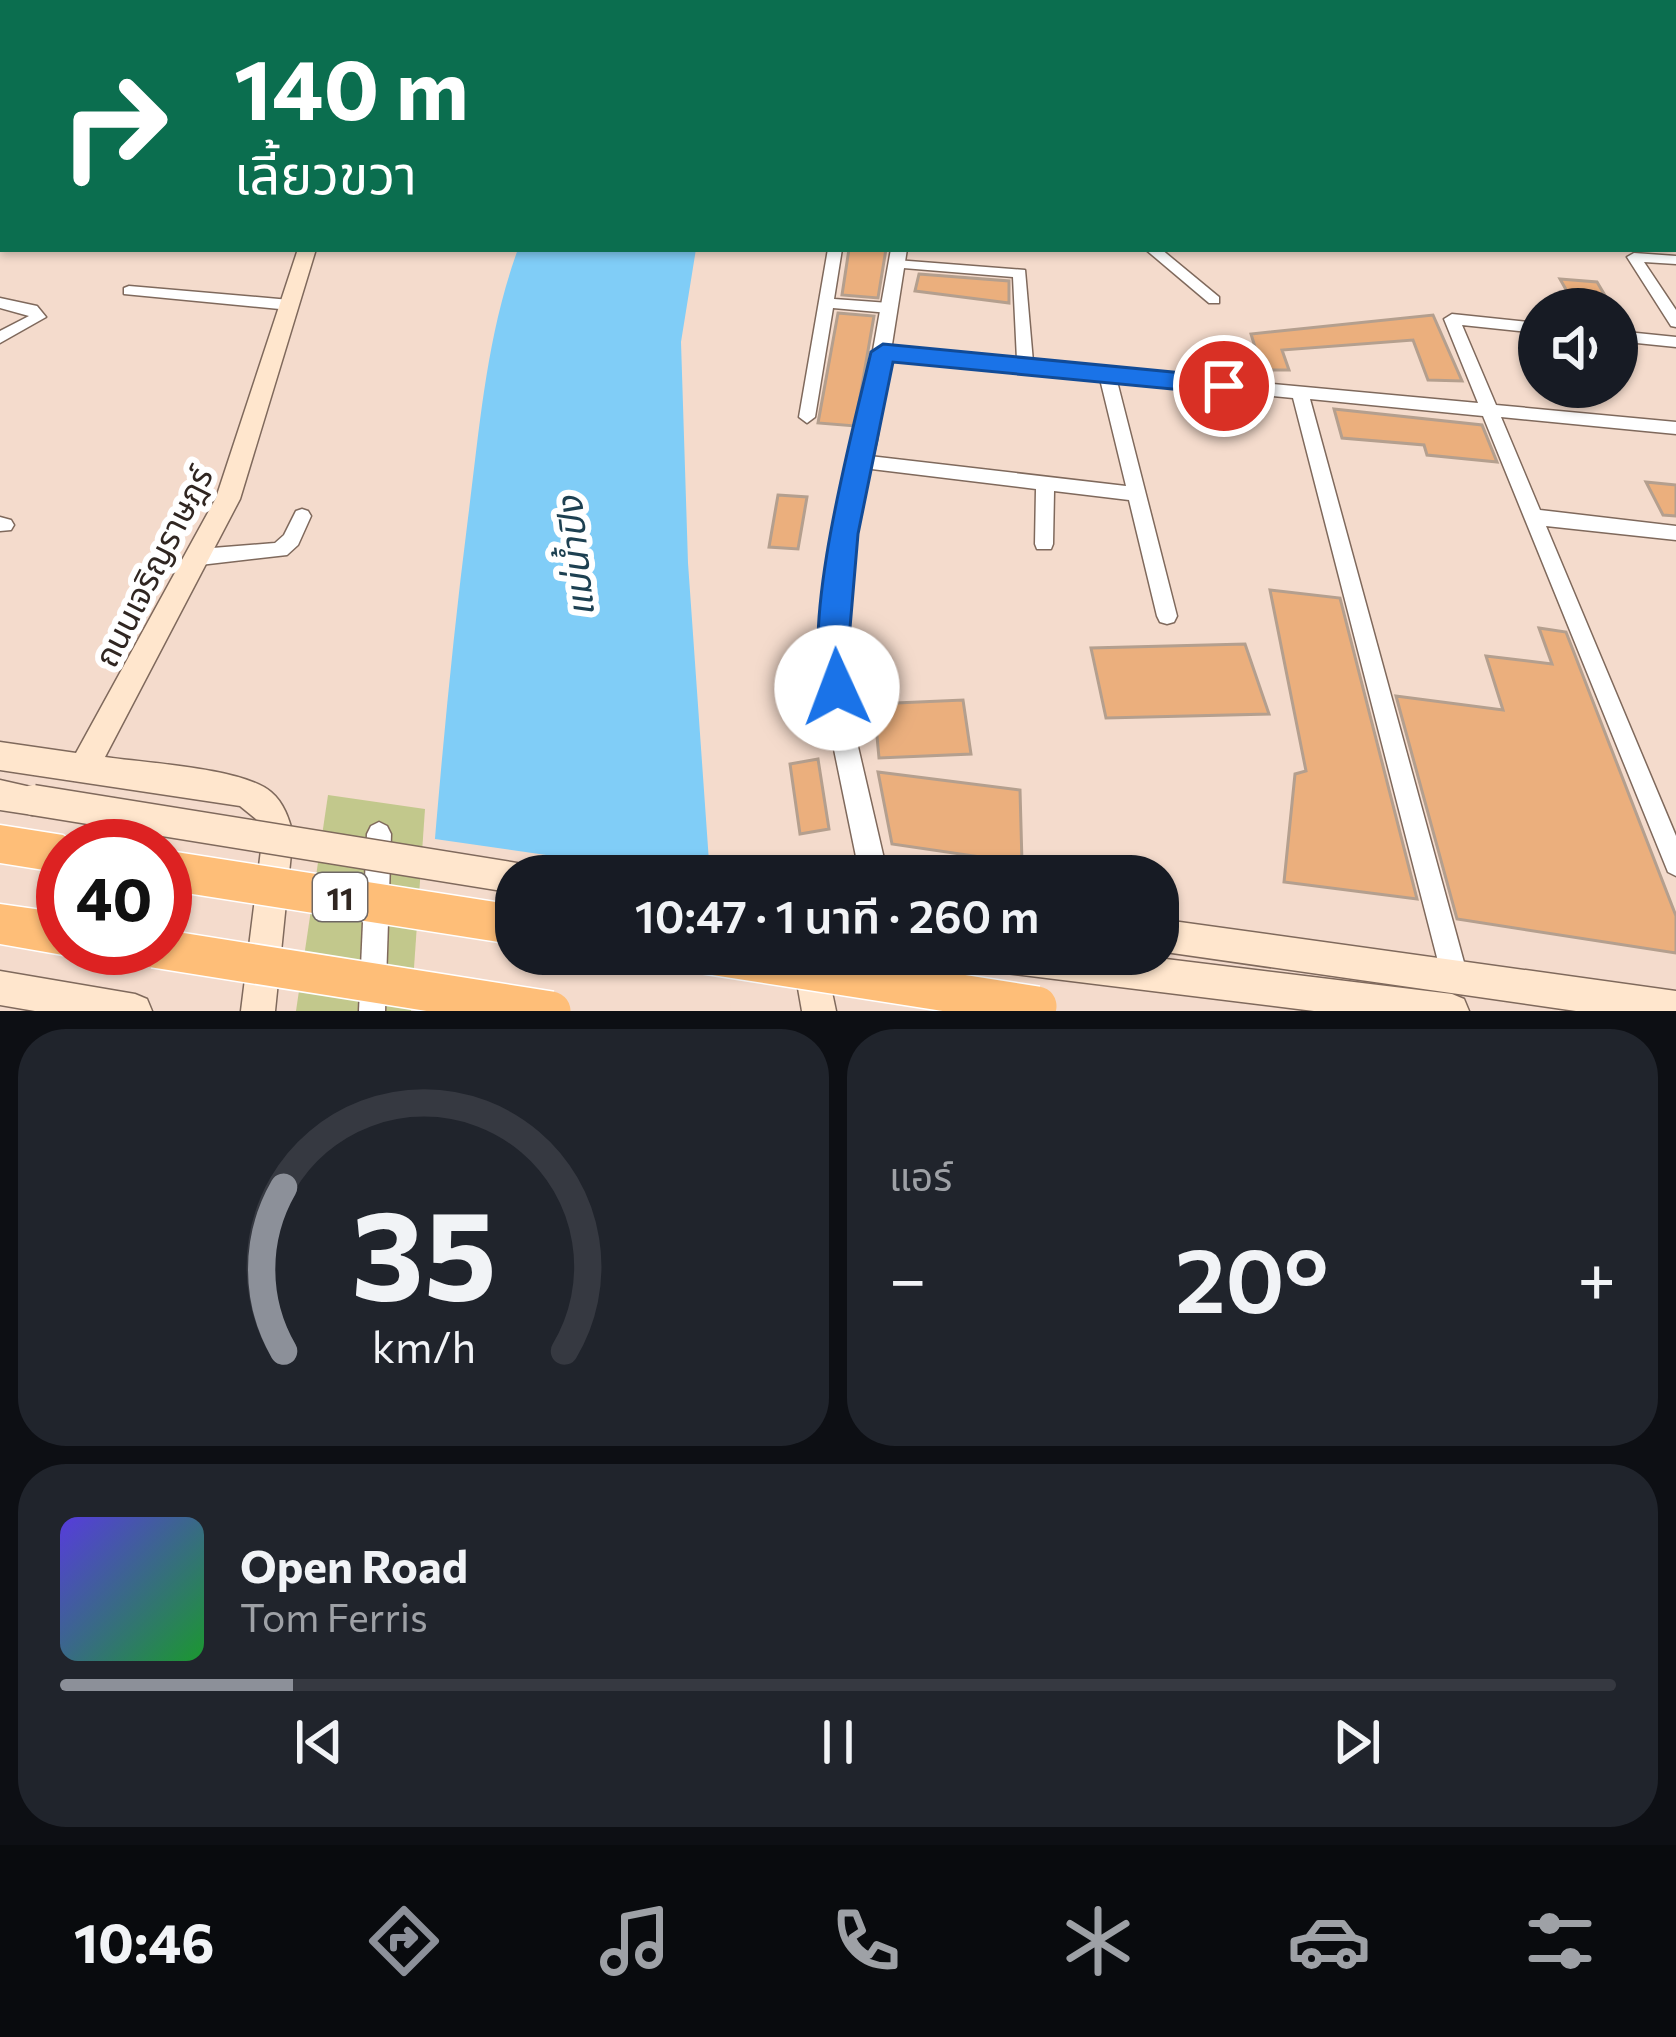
<!DOCTYPE html>
<html lang="th">
<meta charset="utf-8">
<style>
body{margin:0;font-family:Commissioner,"Noto Sans Thai",sans-serif;background:#20242c;color:#f1f3f6;height:100vh;display:flex;flex-direction:column;font-size:45px;white-space:nowrap}
*{box-sizing:border-box;margin:0}
p{font-size:39px;color:#9ea1a6}
.icon{flex:none;width:66px;height:66px;fill:none;stroke:currentColor;stroke-width:2;stroke-linecap:round;stroke-linejoin:round}
.map{position:relative;height:1011px;overflow:hidden}
.panel{display:flex;flex-direction:column;gap:18px;padding:18px;background:#0d0f14;flex:1}
.panel>*{flex:none}
.banner{position:absolute;left:0px;top:0px;width:1677px;height:252px;box-shadow:0 3px 9px #0004;background:#0b6e4f;color:#fff;overflow:hidden}
.buttons{position:absolute;left:1518px;top:288px;display:grid;gap:24px}
.buttons a{display:grid;place-items:center;width:120px;height:120px;border-radius:50%;background:#171b24;box-shadow:0 3px 9px #0004;font-size:60px}
.speed{position:absolute;left:36px;top:819px;display:flex;gap:24px;font-size:60px;font-weight:700;text-align:center}
.speed>*{display:grid;place-content:center;width:156px;height:156px;border-radius:50%;background:#171b24;box-shadow:0 3px 9px #0004;line-height:1}
.speed .limit{border:18px solid #d22;background:#fff;color:#111}
.pin{position:absolute;display:grid;place-items:center;width:102px;height:102px;color:#fff;margin:-51px;border:6px solid #fff;border-radius:50%;box-shadow:0 3px 12px #0007}
.me{position:absolute;width:132px;margin:-66px;rotate:358deg;stroke-linejoin:round;filter:drop-shadow(0 0 9px #0008)}
.turn{display:flex;align-items:center;gap:42px;height:252px;padding:0 36px;font-size:54px}
.turn .icon{width:156px;height:156px;stroke-width:2.5}
.turn b{display:block;font-size:84px;line-height:102px}
.big{font-size:90px;font-weight:600;line-height:1.1}
.panel .widget{flex:1;display:flex;flex-direction:column;justify-content:center;gap:18px;min-width:0;padding:0 42px;border-radius:48px;background:#20242c}
.panel .dial{align-items:center;gap:0}
.dial svg{height:312px;overflow:visible;fill:none;stroke:#363941;stroke-width:7;stroke-linecap:round;text-anchor:middle}
.dial text{fill:#f1f3f6;stroke:none}
.song{display:flex;align-items:center;gap:36px}
.cover{width:144px;height:144px;border-radius:18px;background:linear-gradient(135deg,hsl(250 70% 55%),hsl(130 70% 35%))}
.played{height:12px;border-radius:6px;background:linear-gradient(90deg,#8c9099 15%,#363941 15%)}
.keys{display:flex;justify-content:space-around;direction:ltr}
.heat{display:flex;justify-content:space-between;align-items:center;font-size:66px;direction:ltr}
.panel .tiles{flex:1;display:grid;gap:18px;grid-template-columns:1fr 1fr}
.widget:last-child{grid-column:span 2}
.trip{position:absolute;left:495px;top:855px;width:684px;height:120px;border-radius:48px;background:#171b24;box-shadow:0 3px 9px #0004;font-weight:600;line-height:120px;text-align:center}
.menu{display:flex;height:192px;justify-content:space-around;align-items:center;background:#090b0e;color:#9ea1a6}
.menu .icon{width:84px;height:84px}
.menu .on{color:#8c9099}
.menu b{font-size:54px;color:#f1f3f6}
.map>svg:first-child{display:block}
</style>
<div class="map">
<svg width="1676" height="1011" viewBox="0 0 1676 1011">
<rect width="100%" height="100%" fill="#f4dbcc"/>
<path fill="#c2c88c" d="M328 795 425 809 411 1011H296Z"/>
<path fill="#80cdf7" d="M518 249H696L681 342 688 563 710 876H516V954L421 1011C434 846 447 682 468 518 480 426 486 337 518 249Z"/>
<path fill="#f4dbcc" d="M428 838 692 876H516V954H724L731 1011H415Z"/>
<g fill="#ebaf7d" stroke="#b49f8e" stroke-width="3">
<path d="M849 249H886L878 298 842 295Z"/>
<path d="M919 274 1009 281V303L915 291Z"/>
<path d="M1560 279 1597 282 1613 309H1577Z"/>
<path d="M838 313 874 316 855 426 818 423Z"/>
<path d="M1433 315 1462 381 1428 380 1413 340 1282 350 1289 370H1262L1251 334Z"/>
<path d="M1334 409 1482 425 1497 462 1427 455 1424 445 1342 438Z"/>
<path d="M1646 482 1676 485V516L1663 515Z"/>
<path d="M778 495 807 497 798 549 769 547Z"/>
<path d="M1270 590 1340 598 1417 899 1284 882 1295 774 1306 771Z"/>
<path d="M1539 628 1566 632 1676 916V953L1457 919 1396 696 1503 710 1486 656 1552 664Z"/>
<path d="M1245 644 1269 714 1106 718 1091 648Z"/>
<path d="M963 700 971 754 879 758 874 704Z"/>
<path d="M818 759 829 829 800 834 790 764Z"/>
<path d="M878 772 1020 790 1022 863 892 844Z"/>
</g>
<g fill="none" stroke-linecap="round" stroke-linejoin="round">
<g stroke="#7f695c" stroke-width="3">
<g id="minor">
<path d="M29 0H41L38 3H26Z"/>
<path d="M1216 0H1226L1228 3H1218Z"/>
<path d="M1315 0H1325L1327 3H1317Z"/>
<path d="M1423 0H1434L1436 3H1425Z"/>
<rect x="0" y="53" width="3" height="11"/>
<path d="M0 112 3 113V121L0 120Z"/>
<rect x="0" y="163" width="3" height="8"/>
<path d="M828 249H842L834 299 889 303 896 308 889 313 833 308 815 417 807 423 799 417Z"/>
<path d="M1145 249H1161L1219 297V303H1209Z"/>
<path d="M1634 253 1676 256V264L1644 262 1676 310V327L1671 326 1627 257Z"/>
<path d="M896 260 1025 270 1033 362 1478 403 1444 319 1452 314 1539 323V333L1462 325 1496 405 1676 422V434L1501 417 1540 510 1676 526V540L1546 526 1676 836V876L1668 872 1483 416 1310 399 1468 977 1464 986 1455 990 1446 986 1442 977 1293 398 1117 381 1177 616 1174 622 1167 624 1160 622 1157 616 1129 500 1054 491 1053 544 1051 549H1037L1035 544 1036 489 855 467 852 462 855 457 861 455 1126 486 1100 379 877 357 875 353 877 349 883 348 1017 360 1013 277 891 267 889 264Z"/>
<path d="M129 286 290 300 297 305 290 310 124 294V288Z"/>
<path d="M0 298 37 306 46 317 0 343V331L29 316 0 308Z"/>
<path d="M1617 331 1676 337V347L1617 341Z"/>
<path d="M302 509 308 511 311 516 298 545 287 555 200 565 193 562 191 557 193 552 200 549 275 543 284 535 296 511Z"/>
<path d="M0 517 11 520 14 525 11 530 0 531Z"/>
<path d="M379 822 387 826 391 834 385 1011H359L367 834 371 826Z"/>
</g>
</g>
<g stroke="#7f695c" stroke-width="3">
<g id="tertiary">
<path d="M836 0H848L849 3H837Z"/>
<path d="M891 249H907L877 440 855 534 845 651 853 725 888 876H860L829 725 821 651 833 534 857 440Z"/>
</g>
</g>
<g stroke="#7f695c" stroke-width="3">
<g id="secondary">
<path d="M378 0H392L376 3Z"/>
<path d="M298 249H316L240 499 105 757C145 763 243 768 271 792 284 803 289 819 293 834L275 1011H241L263 834 256 819 240 806 0 770V742L76 753 216 498Z"/>
<path d="M0 780 44 790 48 800 44 810 33 815 0 810Z"/>
<path d="M1158 919 1676 991V1011H1576L1158 951Z"/>
<path d="M796 954H824L836 1011H802L793 960Z"/>
<path d="M972 954H1125L1452 994 1464 999 1469 1011H1314L989 971 977 966Z"/>
<path d="M0 971 135 994 147 999 152 1011H35L0 1005Z"/>
</g>
</g>
<g stroke="#fff" stroke-width="3">
<g id="trunk">
<path d="M0 825 63 835 79 846H63V873L0 863Z"/>
<path d="M0 904 63 913V948L78 949 63 955 0 944Z"/>
</g>
</g>
<use href="#minor" fill="#fff" fill-rule="evenodd"/>
<use href="#tertiary" fill="#fff" fill-rule="evenodd"/>
<use href="#secondary" fill="#ffe6cd" fill-rule="evenodd"/>
<use href="#trunk" fill="#febe78" fill-rule="evenodd"/>
<g stroke="#7f695c" stroke-width="33" stroke-linecap="butt">
<path id="secondary-bridge" d="M33 800 516 878"/>
</g>
<g stroke="#fff" stroke-width="42" stroke-linecap="butt">
<g id="trunk-bridge">
<path d="M165 870 516 925"/>
<path d="M154 948 551 1011"/>
<path d="M704 954 1037 1006"/>
</g>
</g>
<use href="#secondary-bridge" stroke="#ffe6cd" stroke-width="30"/>
<use href="#trunk-bridge" stroke="#febe78" stroke-width="39"/>
</g>
<path fill="#1a73e8" stroke="#114b97" stroke-width="3" d="M883 344 1224 377 1237 386 1224 394 893 362 858 534 848 651 852 688 848 698 837 702 826 698C797 634 854 426 871 352Z"/>
<g text-anchor="middle" dominant-baseline="central" stroke-width="12" stroke-linejoin="round" paint-order="stroke">
<rect fill="#fff" stroke="#6e6764" stroke-width="3" x="313" y="873" width="54" height="48" rx="9"/>
<g font-size="30" font-weight="bold" fill="#302621">
<text x="340" y="897">11</text>
</g>
<g font-size="33" fill="#302621" stroke="#fff">
<text transform="translate(152 566) rotate(-63)">ถนนเจริญราษฎร์</text>
</g>
<g font-size="36" font-style="italic" fill="#1d4051" stroke="#fff">
<text transform="translate(573 557) rotate(-96)">แม่น้ำปิง</text>
</g>
</g>
</svg>
<div class="buttons">
<a><svg class="icon" aria-label="sound" viewBox="0 0 24 24"><path d="M4 9h4l5-4v14l-5-4H4zM17 9q2 3 0 6"/></svg></a>
</div>
<div class="speed"><div class="limit">40</div></div>
<div class="pin" style="left:1224px;top:386px;background:#d93025"><svg class="icon" aria-label="arrive" viewBox="0 0 24 24"><path d="M6 21V4h12l-3 4 3 4H6"/></svg></div>
<svg class="me" style="left:837px;top:688px" viewBox="-20 -20 40 40"><circle r="19" fill="#fff"/><path d="M0-13L10 11 0 6-10 11z" fill="#1a73e8"/></svg>
<div class="trip">10:47 · 1 นาที · 260 m</div>
<div class="banner">
<div class="turn"><svg class="icon" aria-label="right" viewBox="0 0 24 24"><path d="M7 20v-9h11M14 6l5 5-5 5"/></svg><div><b>140 m</b>เลี้ยวขวา</div></div>
</div>
</div>
<section class="panel">
<div class="tiles">
<div class="widget dial"><svg viewBox="0 0 100 80">
<path d="M14 69A42 42 0 1 1 86 69"/>
<path d="M14 69A42 42 0 0 1 14 27" stroke="#8c9099"/>
<text x="50" y="56" font-size="32" font-weight="700">35</text>
<text x="50" y="72" font-size="11">km/h</text>
</svg></div>
<div class="widget"><p>แอร์</p>
<div class="heat"><a>−</a><b class="big">20°</b><a>+</a></div>
</div>
<div class="widget">
<div class="song"><i class="cover"></i><div><b>Open Road</b><p>Tom Ferris</p></div></div>
<div class="played"></div>
<div class="keys"><svg class="icon" aria-label="previous" viewBox="0 0 24 24"><path d="M18 5L8 12l10 7zM5 5v14"/></svg><svg class="icon" aria-label="pause" viewBox="0 0 24 24"><path d="M8 5v14M16 5v14"/></svg><svg class="icon" aria-label="next" viewBox="0 0 24 24"><path d="M6 5l10 7-10 7zM19 5v14"/></svg></div>
</div>
</div>
</section>
<nav class="menu">
<b>10:46</b>
<svg class="icon on" aria-label="directions" viewBox="0 0 24 24"><path d="M12 3l9 9-9 9-9-9zM9 14v-3h6M13 9l2 2-2 2"/></svg>
<svg class="icon" aria-label="music" viewBox="0 0 24 24"><path d="M9 18V5l10-2v13"/><circle cx="6" cy="18" r="3"/><circle cx="16" cy="16" r="3"/></svg>
<svg class="icon" aria-label="phone" viewBox="0 0 24 24"><path d="M5 4h4l2 5-3 2q2 4 5 5l2-3 5 2v4C11 20 4 13 5 4z"/></svg>
<svg class="icon" aria-label="climate" viewBox="0 0 24 24"><path d="M12 3v18M4 7l16 10M4 17L20 7"/></svg>
<svg class="icon" aria-label="car" viewBox="0 0 24 24"><path d="M5 17H2v-5l4-1 3-4h7l3 4 3 1v5h-3M9 17h6M6 11h13"/><circle cx="7" cy="17" r="2"/><circle cx="17" cy="17" r="2"/></svg>
<svg class="icon" aria-label="filters" viewBox="0 0 24 24"><path d="M4 7h16M4 17h16"/><circle cx="9" cy="7" r="2"/><circle cx="15" cy="17" r="2"/></svg>
</nav>
